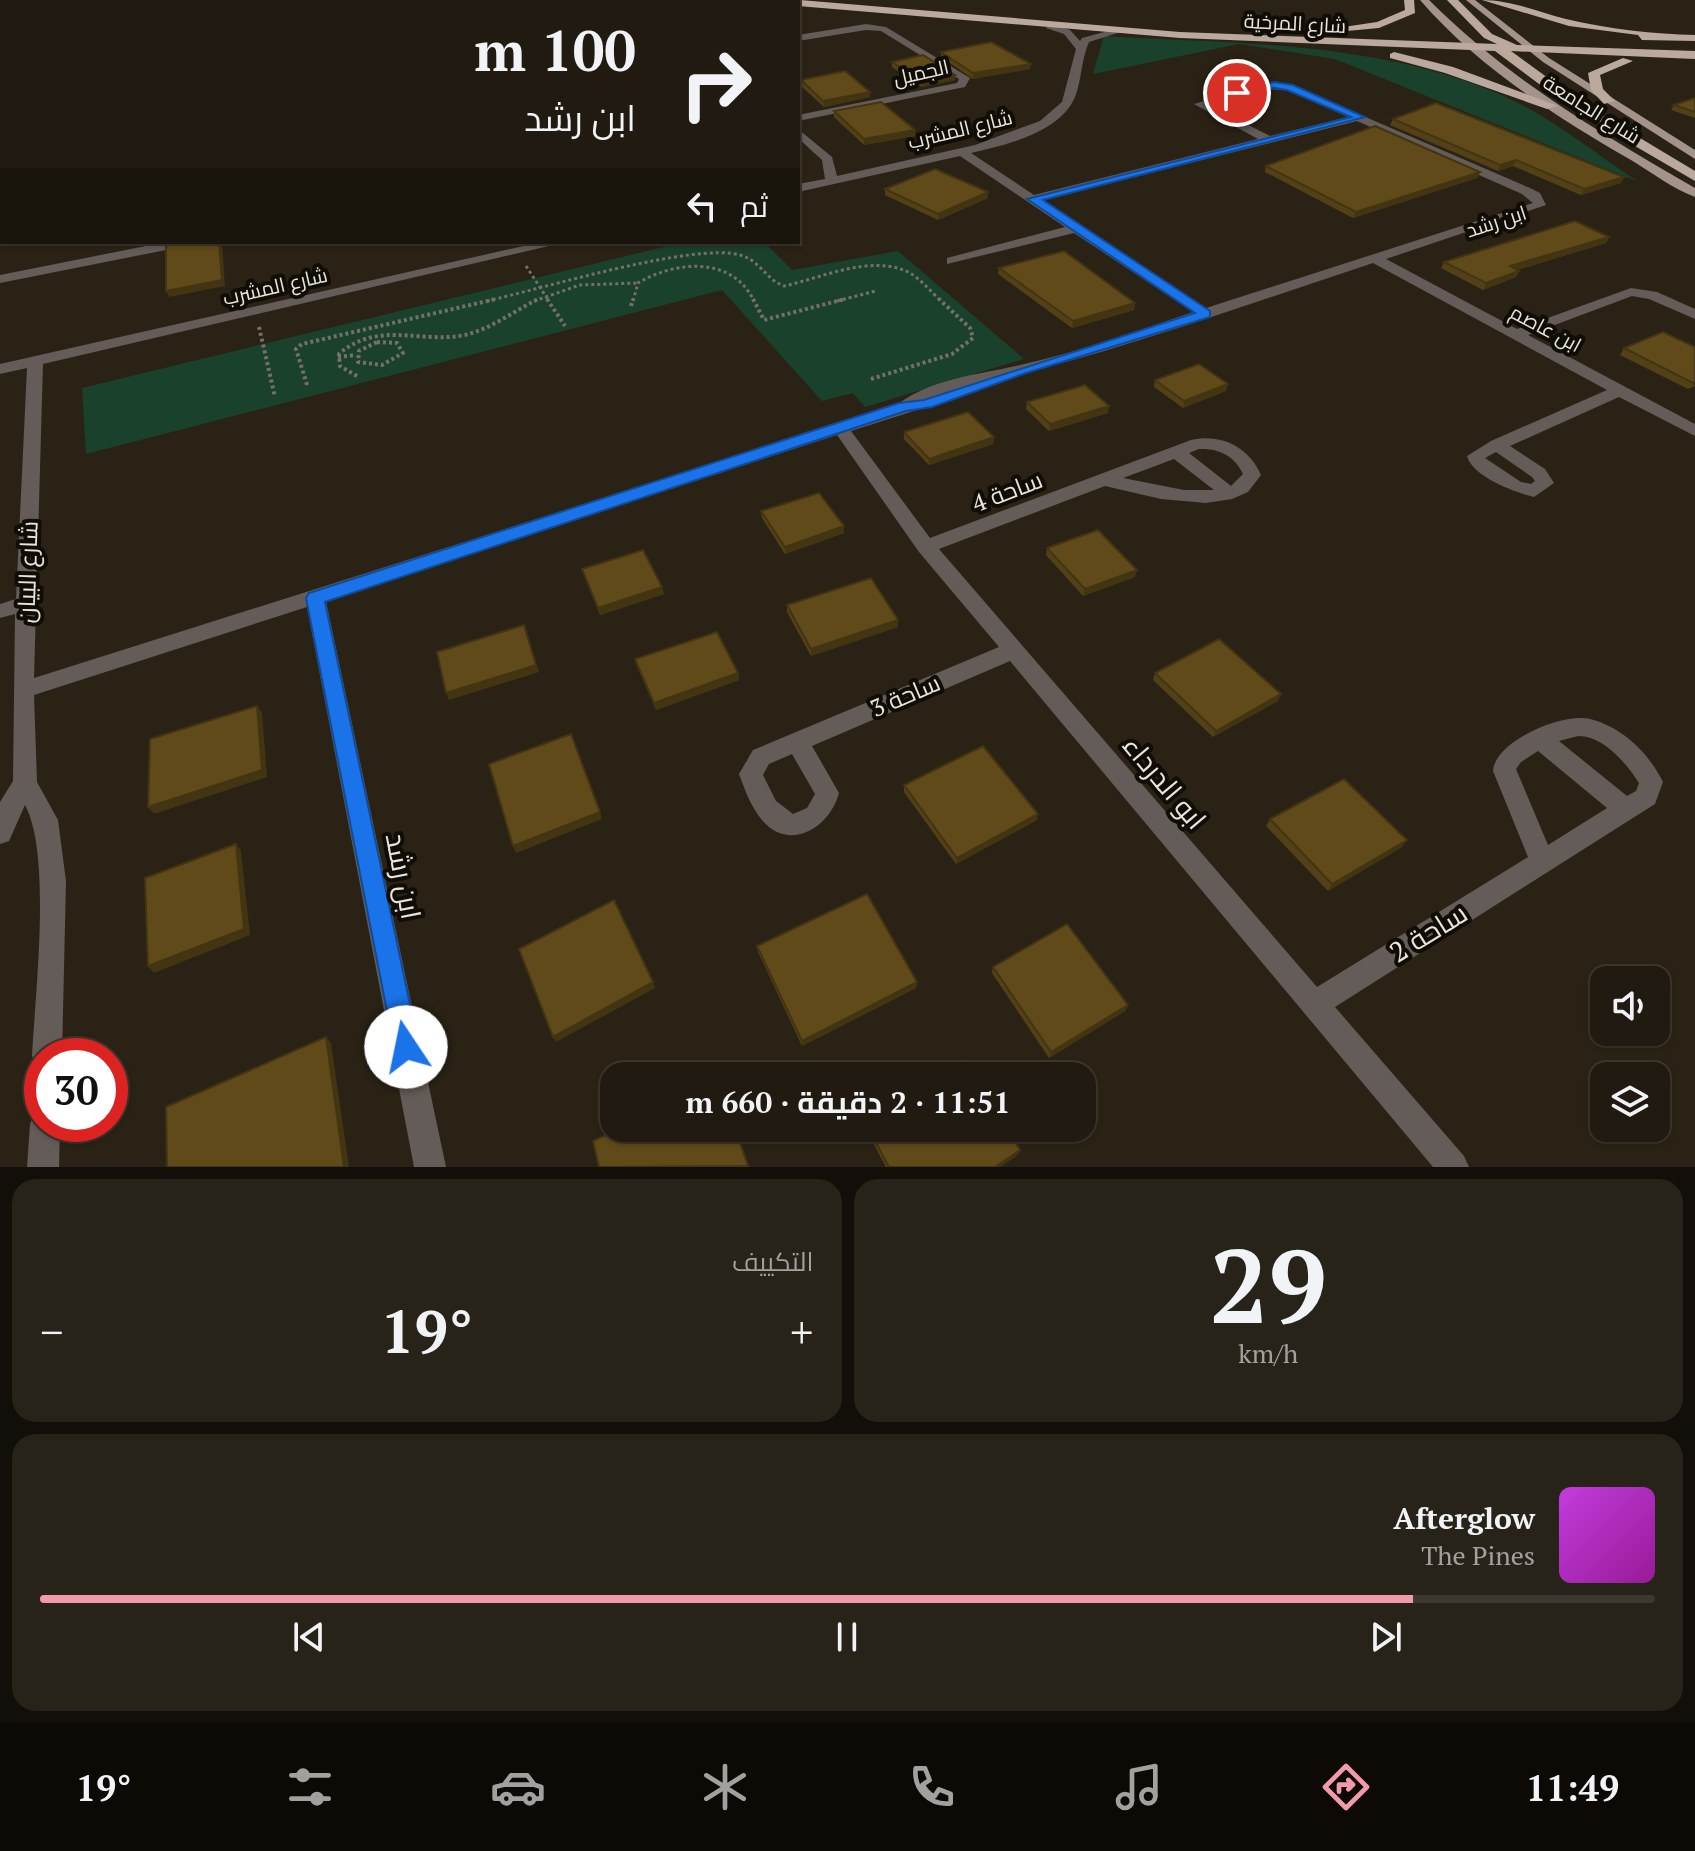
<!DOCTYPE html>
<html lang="ar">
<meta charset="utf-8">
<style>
body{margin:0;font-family:"PT Serif",Cairo,serif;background:#282319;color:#f1f3f6;direction:rtl;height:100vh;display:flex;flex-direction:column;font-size:30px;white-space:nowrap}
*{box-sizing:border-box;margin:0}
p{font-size:26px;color:#a2a19f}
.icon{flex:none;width:44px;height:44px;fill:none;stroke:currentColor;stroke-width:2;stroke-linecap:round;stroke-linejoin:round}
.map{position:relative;height:1167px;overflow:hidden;direction:ltr}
.side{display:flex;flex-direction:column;gap:12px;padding:12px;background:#120e09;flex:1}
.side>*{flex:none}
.guide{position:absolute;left:0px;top:0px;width:800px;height:244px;box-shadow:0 2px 6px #0004,0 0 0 2px #3d3830;direction:rtl;background:#201a10;color:#f1f3f6;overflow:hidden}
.fabs{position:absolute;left:1590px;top:966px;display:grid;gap:16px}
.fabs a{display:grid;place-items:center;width:80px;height:80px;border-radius:16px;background:#201a10;box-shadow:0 2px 6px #0004,0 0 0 2px #3d3830;font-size:40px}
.speed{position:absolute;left:24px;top:1038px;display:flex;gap:16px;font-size:40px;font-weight:700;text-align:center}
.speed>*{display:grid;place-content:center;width:104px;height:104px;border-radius:50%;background:#201a10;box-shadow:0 2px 6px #0004,0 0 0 2px #3d3830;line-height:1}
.speed .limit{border:12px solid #d22;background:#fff;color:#111}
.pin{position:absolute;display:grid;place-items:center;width:68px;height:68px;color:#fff;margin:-34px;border:4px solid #fff;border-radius:50%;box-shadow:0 2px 8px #0007}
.me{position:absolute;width:88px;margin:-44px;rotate:349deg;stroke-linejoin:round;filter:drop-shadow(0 0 6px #0008)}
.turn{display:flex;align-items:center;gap:28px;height:168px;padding:0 32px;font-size:36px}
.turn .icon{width:104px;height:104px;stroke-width:2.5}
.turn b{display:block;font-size:56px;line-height:68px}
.then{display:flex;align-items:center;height:76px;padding:0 32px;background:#0003;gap:16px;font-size:30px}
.big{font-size:60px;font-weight:700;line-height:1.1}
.side .card{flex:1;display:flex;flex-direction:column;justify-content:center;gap:12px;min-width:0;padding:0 28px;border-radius:24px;background:#282319}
.side .dial{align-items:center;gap:0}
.dial b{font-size:104px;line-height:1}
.song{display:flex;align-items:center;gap:24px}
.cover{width:96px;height:96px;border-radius:12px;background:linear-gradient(135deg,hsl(290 70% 55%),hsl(300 70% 35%))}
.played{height:8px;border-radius:4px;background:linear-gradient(90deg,#f39aaa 85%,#3d3830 85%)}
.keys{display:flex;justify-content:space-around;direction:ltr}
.heat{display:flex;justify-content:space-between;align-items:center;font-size:44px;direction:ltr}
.side .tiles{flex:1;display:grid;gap:12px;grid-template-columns:1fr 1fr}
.card:last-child{grid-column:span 2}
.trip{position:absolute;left:600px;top:1062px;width:496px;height:80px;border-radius:24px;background:#201a10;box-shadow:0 2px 6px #0004,0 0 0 2px #3d3830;font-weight:700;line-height:80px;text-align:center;direction:rtl}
.dock{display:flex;height:128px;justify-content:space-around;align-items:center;background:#0d0a06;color:#a2a19f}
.dock .icon{width:56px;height:56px}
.dock .on{color:#f39aaa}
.dock b{font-size:36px;color:#f1f3f6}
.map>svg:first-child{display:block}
</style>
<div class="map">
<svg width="1695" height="1167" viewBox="0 0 1695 1167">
<rect width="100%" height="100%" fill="#2a2315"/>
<g fill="#1a412c">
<path d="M1104 36C1239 44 1381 41 1506 97 1549 116 1599 156 1639 182L1335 59 1239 44 1093 74Z"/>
<path d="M684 242H764L792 270 898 251 1024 359 865 407 853 393 822 401 722 290 86 454 82 388Z"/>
</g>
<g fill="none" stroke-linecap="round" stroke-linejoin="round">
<g stroke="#767165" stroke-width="3" stroke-dasharray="3 3" stroke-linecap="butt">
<path d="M526 266 549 301"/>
<path d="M487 301C541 289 694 242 740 255 760 260 766 280 784 286 822 278 870 254 908 272 920 278 931 292 941 301"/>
<path d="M534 301 580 285 638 283"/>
<path d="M633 301 638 283C675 261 732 255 754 301"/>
<path d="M837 301 876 291"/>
</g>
<g stroke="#767165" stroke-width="4" stroke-dasharray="3 3" stroke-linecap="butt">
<path d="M547 299 565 326"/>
<path d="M753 299 764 320 845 299"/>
<path d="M631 306 633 299"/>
<path d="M259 327 275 397"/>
<path d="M377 342 397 343 403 353 382 365 358 362 359 351Z"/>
<path d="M338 357 356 355"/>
<path d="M357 376 340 366 339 354C378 320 420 344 465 335 491 329 514 311 538 299"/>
<path d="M871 379 952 354 973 338 970 328 939 299"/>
<path d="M307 385 296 349 302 344 496 299"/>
</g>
<g fill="#635c58" fill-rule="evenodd">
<path d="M121 0H129L130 2H122Z"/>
<path d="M400 0H409L410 2H401Z"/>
<path d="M2 22V28L0 29V23Z"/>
<path d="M1049 23 1070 30 1080 41 1082 38 1119 28 1124 31 1089 42C1081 60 1082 79 1075 97 1060 133 1005 145 971 153L1034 195 1258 139 1194 104 1266 83 1289 84 1530 188 1540 193 1546 205 1386 259 1517 329 1631 288 1657 292 1695 309V319L1649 299 1632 296 1528 335 1695 424V436L1619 397 1510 446 1545 469 1554 483 1534 497C1514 492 1473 477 1467 456L1491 441 1607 390 1373 263C1282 293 1192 325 1101 352 1042 369 983 382 925 400L920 409 851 431 930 538 1191 440C1221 433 1249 447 1261 475L1248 492 1232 499 1206 503 1161 499 1105 486 939 549 1317 987 1528 857 1493 771C1495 741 1563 712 1590 719 1622 727 1648 752 1663 782L1655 804 1335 1007 1464 1156 1469 1167H1433L1010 661 812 746 839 793C830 827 790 853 762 820 751 807 745 790 739 774L753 750 999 647 919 552 837 435 326 601 446 1167H414L307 607 34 695 37 782 58 820 66 881 62 1056H42V1069L37 1066 32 1056C35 995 52 855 25 805L9 841 0 844V802L13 781 15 614 0 618V604L16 599 27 368 0 374V364L541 242H566L43 364 34 678 897 405C929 379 981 374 1020 365 1079 352 1136 331 1193 312L1074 233 947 264V258L1065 227 960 156 798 192V184L825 179 822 160 798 138V129L832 157 837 176 975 145 1040 121 1062 102 1076 49 1064 34 1046 28ZM1266 89 1287 90 1348 117 1270 136 1209 105ZM1357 121 1522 194 1533 203 1206 308 1043 200ZM1199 449C1219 448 1235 456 1243 474L1231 486 1189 453ZM1496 452 1532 477 1535 481 1531 484 1521 482 1485 458ZM1174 459 1214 490H1184L1123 478ZM1578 736C1604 736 1626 763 1639 783L1636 791 1627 796 1559 741ZM1538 751 1607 808 1548 845 1516 769 1521 762ZM792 754 815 794 807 808 793 814 776 801 763 775 769 764Z"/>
<path d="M866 24 886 27 970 78 965 87 798 121V115L957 83 959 79 881 31 866 30 798 41V35Z"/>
<rect x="0" y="79" width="2" height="6"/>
<path d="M166 242H193L186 246 0 283V275Z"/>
<path d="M42 1110V1124H60L59 1167H27L30 1124 34 1113Z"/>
</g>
<g fill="#a3938a" fill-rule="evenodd">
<path d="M1420 0H1429C1507 78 1600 133 1695 188V197C1673 189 1651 172 1631 160 1555 116 1478 67 1420 0Z"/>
<path d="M1466 0H1475L1549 58 1695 150V159L1543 62Z"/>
</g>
<g fill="#bca99e" fill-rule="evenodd">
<path d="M800 0 1180 32 1497 44 1484 38 1447 0H1458L1492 34 1517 45 1695 51V59L1511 51 1585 105 1695 171V181L1575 111 1495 51 1180 38 798 6V2H793Z"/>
<path d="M1404 0H1414L1415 13 1379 28 1336 32 1330 29 1377 22 1405 10Z"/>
<path d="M1482 0C1511 0 1538 12 1566 19 1607 29 1655 34 1695 35V41L1642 40 1638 35 1569 26Z"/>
<path d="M1394 52 1453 67 1558 106 1547 109 1445 73 1390 58V54Z"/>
<path d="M1623 58 1633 61 1600 75 1603 89 1615 101 1604 104 1591 90 1588 73Z"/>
</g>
</g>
<g fill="#534016">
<path d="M941 52 1031 64 1030 69 973 79 941 57Z"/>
<path d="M892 62 955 75V80L922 87 892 67Z"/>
<path d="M801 80 870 97 824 107 801 86Z"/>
<path d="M1695 98V118L1671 110 1674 105Z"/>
<path d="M834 111 915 136 864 145 834 117Z"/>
<path d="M1393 119 1624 177 1621 183 1581 195 1513 166 1498 171 1390 125Z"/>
<path d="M1266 166 1480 172 1477 178 1353 218 1265 172Z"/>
<path d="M885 189 988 192V198L938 220 885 195Z"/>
<path d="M1609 237 1606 243 1517 270 1519 271 1516 277 1483 290 1441 268 1444 262Z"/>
<path d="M999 268 1135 303 1134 310 1072 328 998 274Z"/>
<path d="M1663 332 1695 386 1688 389 1620 355 1624 348Z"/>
<path d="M1155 380 1228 384 1226 391 1183 408 1154 387Z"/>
<path d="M1027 402 1108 413 1049 431 1026 409Z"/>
<path d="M904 432 994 437 993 444 929 465 904 439Z"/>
<path d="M761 511 844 526V533L785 554 762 518Z"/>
<path d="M1047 548 1135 577 1083 596 1046 555Z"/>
<path d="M582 569 664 594 600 615Z"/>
<path d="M787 605 898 620V627L811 656 787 612Z"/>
<path d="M635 659 738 673 739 680 656 710 637 666Z"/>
<path d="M1155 673 1278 701 1213 737 1153 680Z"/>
<path d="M904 785 1037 820 956 864 904 792Z"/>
<path d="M1270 819 1402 847 1328 891 1266 826Z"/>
<path d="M757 946 917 982 916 988 802 1046 758 952Z"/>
<path d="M993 967 1128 1005 1125 1011 1049 1058 992 973Z"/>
<path d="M865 1128H1007L1019 1154 1000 1167H886Z"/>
</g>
<g fill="#433412">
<path d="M13 0V2H2V6H0V1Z"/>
<path d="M27 0H46L28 2Z"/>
<path d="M1031 64 1030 69 973 79V73Z"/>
<path d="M955 75V80L922 87 923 82Z"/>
<path d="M870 92V97L824 107 823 101Z"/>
<path d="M915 130V136L864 145V139Z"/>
<path d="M1516 160 1513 166 1498 171 1500 165Z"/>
<path d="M1480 172 1477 178 1353 218 1356 212Z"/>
<path d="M1624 177 1621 183 1581 195 1584 189Z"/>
<path d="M988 192V198L938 220V214Z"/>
<path d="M1609 237 1606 243 1507 273 1510 266Z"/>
<path d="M219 242H222L225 286 169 297 166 291Z"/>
<path d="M1519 271 1516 277 1483 290 1486 283Z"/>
<path d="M1135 303 1134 310 1072 328 1073 321Z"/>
<path d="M1228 384 1226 391 1183 408 1184 401Z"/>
<path d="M1109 406 1108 413 1049 431 1050 424Z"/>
<path d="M994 437 993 444 929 465V459Z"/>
<path d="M844 526V533L785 554V547Z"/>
<path d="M1137 570 1135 577 1083 596 1085 589Z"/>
<path d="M662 587 664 594 600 615 598 608Z"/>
<path d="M898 620V627L811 656V649Z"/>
<path d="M524 625 539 672 449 700 446 693Z"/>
<path d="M738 673 739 680 656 710 654 703Z"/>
<path d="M1281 694 1278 701 1213 737 1216 731Z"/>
<path d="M257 706 262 713 267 777 154 814 148 807Z"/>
<path d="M600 812 602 819 516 853 513 846Z"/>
<path d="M1038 814 1037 820 956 864 957 858Z"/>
<path d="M1407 840 1402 847 1328 891 1332 884Z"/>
<path d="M236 844 241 851 250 935 154 973 148 966Z"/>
<path d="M653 982 655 988 556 1042 553 1037Z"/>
<path d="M917 982 916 988 802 1046V1041Z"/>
<path d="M1128 1005 1125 1011 1049 1058 1051 1052Z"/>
<path d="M326 1037 331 1043 349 1167H344Z"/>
<path d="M1020 1150 1019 1154 1000 1167H995Z"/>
</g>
<g fill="#604a19" stroke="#433412" stroke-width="2">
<path d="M43 0H84V2H42Z"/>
<path d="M207 0H367V2H208Z"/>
<path d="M991 42 1031 64 973 73 941 52Z"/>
<path d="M923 55 955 75 923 82 892 62Z"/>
<path d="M845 71 870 92 823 101 801 80Z"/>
<path d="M1695 98V112L1674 105Z"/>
<path d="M881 102 915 130 864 139 834 111Z"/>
<path d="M1436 103 1624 177 1584 189 1516 160 1500 165 1393 119Z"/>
<path d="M1375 126 1480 172 1356 212 1266 166Z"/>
<path d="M935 169 988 192 938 214 885 189Z"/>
<path d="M1575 221 1609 237 1510 266 1519 271 1486 283 1444 262Z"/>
<path d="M177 242H219L222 280 166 291V246Z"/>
<path d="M1064 251 1135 303 1073 321 999 268Z"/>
<path d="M1663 332 1695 347V382L1693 383 1624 348Z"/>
<path d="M1199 364 1228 384 1184 401 1155 380Z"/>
<path d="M1085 385 1109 406 1050 424 1027 402Z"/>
<path d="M968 412 994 437 929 459 904 432Z"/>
<path d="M819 493 844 526 785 547 761 511Z"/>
<path d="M1098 530 1137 570 1085 589 1047 548Z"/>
<path d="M643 550 662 587 598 608 582 569Z"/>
<path d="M871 578 898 620 811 649 787 605Z"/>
<path d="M524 625 536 665 446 693 437 652Z"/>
<path d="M717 632 738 673 654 703 635 659Z"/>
<path d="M1219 639 1281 694 1216 731 1155 673Z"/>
<path d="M257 706 262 770 148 807 150 739Z"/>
<path d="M571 734 600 812 513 846 489 764Z"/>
<path d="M983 746 1038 814 957 858 904 785Z"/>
<path d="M1344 779 1407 840 1332 884 1270 819Z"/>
<path d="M236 844 244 929 148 966 145 878Z"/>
<path d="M867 894 917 982 802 1041 757 946Z"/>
<path d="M614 900 653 982 553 1037 519 949Z"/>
<path d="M1067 924 1128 1005 1051 1052 993 967Z"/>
<path d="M326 1037 344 1167H167L166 1107Z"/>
<path d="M965 1061 974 1076H940Z"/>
<path d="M621 1128H735L748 1166 599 1167 593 1141Z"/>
<path d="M868 1128H1007L1020 1150 995 1167H889Z"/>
</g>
<path fill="#1a73e8" stroke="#114b97" stroke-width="2" d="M1274 82 1293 85 1365 117 1043 200 1210 311V317L1026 373 932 407 906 411 325 602 419 1047 415 1057 406 1060 396 1057 306 598 309 593 899 403 924 400 1195 313 1027 199 1351 117 1287 90 1274 88 1237 96 1233 93Z"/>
<g text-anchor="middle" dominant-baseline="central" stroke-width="8" stroke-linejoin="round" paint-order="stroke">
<g font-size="20" fill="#e9e5dc" stroke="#100d07">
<text transform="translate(1295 23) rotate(3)">شارع المرخية</text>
<text transform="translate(921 72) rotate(-13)">الجميل</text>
<text transform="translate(1592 109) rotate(32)">شارع الجامعة</text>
<text transform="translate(960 129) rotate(-14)">شارع المشرب</text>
<text transform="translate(1496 221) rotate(-18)">ابن رشد</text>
<text transform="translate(275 286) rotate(-13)">شارع المشرب</text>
<text transform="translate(1546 328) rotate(28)">ابن عاصم</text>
</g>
<g font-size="24" fill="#e9e5dc" stroke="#100d07">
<text transform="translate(1007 491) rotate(-21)">ساحة 4</text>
<text transform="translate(27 572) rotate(-88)">شارع البيان</text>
<text transform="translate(905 695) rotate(-23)">ساحة 3</text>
</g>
<g font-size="28" fill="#e9e5dc" stroke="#100d07">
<text transform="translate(1165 782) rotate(50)">ابو الدرداء</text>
<text transform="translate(404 876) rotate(79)">ابن رشد</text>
<text transform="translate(1428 932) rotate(-32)">ساحة 2</text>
</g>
</g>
</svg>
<div class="fabs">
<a><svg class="icon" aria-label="sound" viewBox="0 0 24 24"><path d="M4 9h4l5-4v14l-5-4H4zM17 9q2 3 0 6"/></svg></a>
<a><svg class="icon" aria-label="layers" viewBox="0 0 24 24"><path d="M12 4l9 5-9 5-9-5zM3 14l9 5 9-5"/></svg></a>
</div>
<div class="speed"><div class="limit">30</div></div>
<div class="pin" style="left:1237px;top:93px;background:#d93025"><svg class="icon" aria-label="arrive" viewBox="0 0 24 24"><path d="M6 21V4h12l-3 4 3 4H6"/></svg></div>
<svg class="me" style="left:406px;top:1047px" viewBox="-20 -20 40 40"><circle r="19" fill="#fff"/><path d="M0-13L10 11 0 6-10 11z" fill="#1a73e8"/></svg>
<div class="trip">11:51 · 2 دقيقة · 660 m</div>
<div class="guide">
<div class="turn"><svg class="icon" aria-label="right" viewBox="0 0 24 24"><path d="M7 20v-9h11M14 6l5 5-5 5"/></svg><div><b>100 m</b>ابن رشد</div></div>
<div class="then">ثم<svg class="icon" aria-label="left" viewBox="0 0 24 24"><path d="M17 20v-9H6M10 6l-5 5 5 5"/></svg></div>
</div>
</div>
<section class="side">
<div class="tiles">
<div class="card dial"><b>29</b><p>km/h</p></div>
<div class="card"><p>التكييف</p>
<div class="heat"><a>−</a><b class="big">19°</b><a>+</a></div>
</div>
<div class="card">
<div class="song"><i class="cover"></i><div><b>Afterglow</b><p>The Pines</p></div></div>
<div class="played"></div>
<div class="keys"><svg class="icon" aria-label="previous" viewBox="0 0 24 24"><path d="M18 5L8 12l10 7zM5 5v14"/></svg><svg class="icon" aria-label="pause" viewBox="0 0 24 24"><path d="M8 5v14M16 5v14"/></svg><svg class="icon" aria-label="next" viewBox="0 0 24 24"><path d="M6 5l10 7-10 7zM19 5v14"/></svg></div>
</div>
</div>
</section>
<nav class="dock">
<b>11:49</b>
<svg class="icon on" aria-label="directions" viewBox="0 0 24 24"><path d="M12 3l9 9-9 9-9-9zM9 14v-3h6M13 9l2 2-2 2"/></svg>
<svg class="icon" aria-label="music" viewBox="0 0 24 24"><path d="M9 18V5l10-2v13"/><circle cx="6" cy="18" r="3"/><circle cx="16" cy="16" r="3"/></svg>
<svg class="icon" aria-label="phone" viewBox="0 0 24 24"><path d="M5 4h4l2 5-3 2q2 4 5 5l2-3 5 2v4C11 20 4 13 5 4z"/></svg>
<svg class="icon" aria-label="climate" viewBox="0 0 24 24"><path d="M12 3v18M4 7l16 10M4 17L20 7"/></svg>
<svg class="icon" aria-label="car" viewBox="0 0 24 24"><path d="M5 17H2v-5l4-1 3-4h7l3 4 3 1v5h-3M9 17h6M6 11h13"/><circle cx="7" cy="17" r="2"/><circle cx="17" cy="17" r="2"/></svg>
<svg class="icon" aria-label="filters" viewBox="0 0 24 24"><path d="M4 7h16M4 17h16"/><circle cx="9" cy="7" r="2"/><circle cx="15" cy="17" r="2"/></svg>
<b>19°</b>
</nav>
